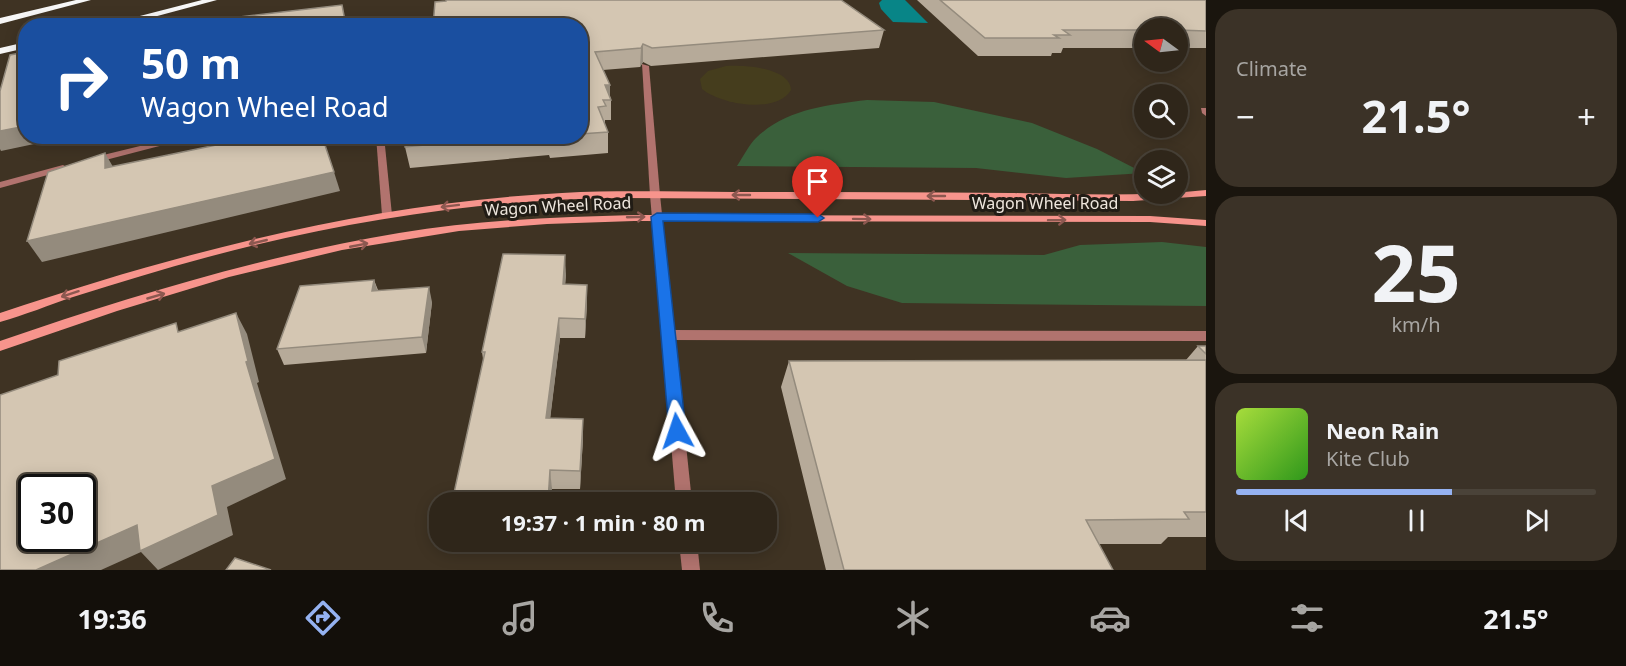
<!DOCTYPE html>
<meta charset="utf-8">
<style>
body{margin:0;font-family:"Noto Sans",sans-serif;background:#3b3227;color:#f1f3f6;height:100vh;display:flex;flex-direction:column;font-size:22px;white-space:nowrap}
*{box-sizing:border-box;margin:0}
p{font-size:20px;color:#a7a5a2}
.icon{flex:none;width:33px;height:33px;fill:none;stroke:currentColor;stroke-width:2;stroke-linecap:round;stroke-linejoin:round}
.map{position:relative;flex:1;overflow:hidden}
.drawer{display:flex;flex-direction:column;gap:9px;padding:9px;background:#1a150e;width:420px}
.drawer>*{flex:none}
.top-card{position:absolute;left:18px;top:18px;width:570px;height:126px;border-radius:24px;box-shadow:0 3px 15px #0003,0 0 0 2px #4a4339;background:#1a4fa0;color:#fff;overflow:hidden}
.needle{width:39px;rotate:285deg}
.buttons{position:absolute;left:1134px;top:18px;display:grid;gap:12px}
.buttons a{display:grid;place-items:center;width:54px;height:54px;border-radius:50%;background:#2f261a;box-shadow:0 3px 15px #0003,0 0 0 2px #4a4339;font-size:30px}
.speed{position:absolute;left:18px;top:474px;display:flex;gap:12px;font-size:30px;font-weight:700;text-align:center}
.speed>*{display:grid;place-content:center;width:78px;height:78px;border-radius:50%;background:#2f261a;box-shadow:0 3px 15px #0003,0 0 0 2px #4a4339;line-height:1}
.speed .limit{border:3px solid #111;border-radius:9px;background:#fff;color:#111}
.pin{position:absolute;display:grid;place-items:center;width:51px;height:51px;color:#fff;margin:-62px -26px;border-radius:50% 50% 50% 0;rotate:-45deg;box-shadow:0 0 6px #0007}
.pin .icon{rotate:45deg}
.me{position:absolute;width:66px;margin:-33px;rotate:355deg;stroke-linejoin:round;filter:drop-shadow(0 0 4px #0008)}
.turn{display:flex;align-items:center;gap:21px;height:126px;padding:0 24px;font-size:27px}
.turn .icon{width:78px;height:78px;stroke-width:2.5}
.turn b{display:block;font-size:42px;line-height:51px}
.big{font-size:45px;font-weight:700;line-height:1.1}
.drawer .card{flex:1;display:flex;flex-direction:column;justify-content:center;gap:9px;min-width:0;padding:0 21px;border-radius:24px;background:#3b3227}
.drawer .dial{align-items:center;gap:0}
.dial b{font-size:78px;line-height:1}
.song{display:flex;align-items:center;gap:18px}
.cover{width:72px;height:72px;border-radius:9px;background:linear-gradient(135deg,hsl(80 70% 55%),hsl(110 70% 35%))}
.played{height:6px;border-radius:3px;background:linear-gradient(90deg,#95b2f1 60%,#4a4339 60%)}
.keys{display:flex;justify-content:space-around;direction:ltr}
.heat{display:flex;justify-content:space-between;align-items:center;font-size:33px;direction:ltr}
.trip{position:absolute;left:429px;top:492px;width:348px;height:60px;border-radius:24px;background:#2f261a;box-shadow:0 3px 15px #0003,0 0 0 2px #4a4339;font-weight:700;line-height:60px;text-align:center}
.dock{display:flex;height:96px;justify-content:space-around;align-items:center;background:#130f0a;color:#a7a5a2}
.dock .icon{width:42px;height:42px}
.dock .active{color:#95b2f1}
.dock b{font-size:27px;color:#f1f3f6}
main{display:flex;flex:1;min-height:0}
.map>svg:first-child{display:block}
</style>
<main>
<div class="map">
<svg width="1206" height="570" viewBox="0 0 1206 570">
<rect width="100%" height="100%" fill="#3f3323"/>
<g fill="#3a603b">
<path d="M867 100 934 102 1032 123 1097 149 1144 173 1066 178 976 168 737 166C743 157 749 145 756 138 786 109 827 105 867 100Z"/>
<path d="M1162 242 1206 247V306L902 303 847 286 788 253 1044 255 1080 245Z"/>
</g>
<path fill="#453d1d" d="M726 66C743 65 790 67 791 90 776 115 720 104 702 89L700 79 708 71Z"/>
<path fill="#088587" d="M882 0H905L928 23 893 22 881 9 879 3Z"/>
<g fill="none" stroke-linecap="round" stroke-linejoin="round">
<g fill="#b1736e" fill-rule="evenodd">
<path d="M416 23 418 24 419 26H413Z"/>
<path d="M642 64 649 66 660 195 655 198 650 195Z"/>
<path d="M181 136H198L94 163 89 160 91 158Z"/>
<path d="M376 136H384L392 215 387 218 382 215Z"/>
<path d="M63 165 68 168 66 170 0 188V182Z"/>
<path d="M668 330 1206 331V341L668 340 663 338 661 335 663 332Z"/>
</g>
<g fill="#b1736e" fill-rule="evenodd">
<path d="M1201 108H1206V116L1202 113Z"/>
<path d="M655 192 660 195 692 502H676L650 195Z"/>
<path d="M679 542H697L700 570H682Z"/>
</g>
<g fill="#f7948c" fill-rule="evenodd">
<path d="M1206 190V196L1133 201 622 198C482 199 343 221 208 257 163 269 118 283 73 297 49 305 25 315 0 322V313C182 252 369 203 562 193 619 190 677 192 734 192 826 192 918 192 1010 193 1076 194 1141 197 1206 190Z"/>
<path d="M634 215 1150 216 1206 220V226L1150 222 634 221 547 224 459 231 342 250 229 277 117 311 0 351V341C131 296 263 256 399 233 477 220 556 217 634 215Z"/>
</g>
<g fill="#f7f7f7" fill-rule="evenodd">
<path d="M76 0H91L0 24V18Z"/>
<path d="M202 0H217L120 26H101Z"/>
<path d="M26 42V48L0 54V48Z"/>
</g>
</g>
<g fill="#b6aa99">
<path d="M917 0H1206V48H1178V28H1144V48H1063L1061 53H1052L1051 56H978Z"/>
<path d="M580 26 884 30 879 48 651 66 643 62 640 67 603 70 611 100V120H605V126L608 132V153L550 158 549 155 410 168 405 147 406 136H580Z"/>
<path d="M566 274 565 284 587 303 585 338H560L550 418 583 419V438L580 489H552L483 359 482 352Z"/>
<path d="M374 280 378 290 432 302 426 353 284 365 277 349Z"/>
<path d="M1198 346H1206V537H1168L1161 544H1099L1113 570H826L781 387 789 361 1186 360Z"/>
<path d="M450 542H548L547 549 452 547Z"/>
</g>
<g fill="#948b7d">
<path d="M643 44V62L640 67 641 48Z"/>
<path d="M605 85H610V100Z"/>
<path d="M26 126V136H72L1 151 0 149V131Z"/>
<path d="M105 153 116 172 105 168Z"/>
<path d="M334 172 340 191 42 262 27 241Z"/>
<path d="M565 255 566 274 564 303 563 284Z"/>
<path d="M374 280 379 296 372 291Z"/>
<path d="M587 285V303L585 338V319Z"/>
<path d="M429 287 432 302 426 353 422 337Z"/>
<path d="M236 313 247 334 259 382 257 383 286 479 227 507 233 535 158 570 141 552 101 570H36L212 486 246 362Z"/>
<path d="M559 318 560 338 548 437 546 418Z"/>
<path d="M583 419V438L580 489V471Z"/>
<path d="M550 470 552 489 551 502H548Z"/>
</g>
<g fill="#d4c6b2" stroke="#948b7d" stroke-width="1.5" fill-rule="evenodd">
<path d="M446 0H841L884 30 652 48 643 44 641 48 595 52 610 85H605L611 100H603L606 106 598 107 608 132 580 134V26H433L435 2 446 1Z"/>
<path d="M940 0H1206V31L1178 30V28H1144V30H1063L1070 35H1054L1059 38H985Z"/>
<path d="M342 5 346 26H170L172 25Z"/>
<path d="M26 52V126L0 131V91L10 55Z"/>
<path d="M260 136H322L334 172 27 241 48 172 105 153V168Z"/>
<path d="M406 136H517L405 147Z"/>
<path d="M503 254 565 255 563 284 587 285 585 319 559 318 546 418 583 419 580 471 550 470 548 502H452L485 352H482Z"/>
<path d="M374 280 372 291 429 287 422 337 277 349 300 286Z"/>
<path d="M236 313 248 361 246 362 275 459 212 486 218 515 140 551 137 525 36 570H0V395L58 375 59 361 176 323 178 332ZM32 488H82V538H32Z"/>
<path d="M1198 346H1206V354Z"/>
<path d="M1206 360V512H1184L1189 519 1086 520 1113 570H844L789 361Z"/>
<path d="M235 558 271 570H226Z"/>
</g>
<defs><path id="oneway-shaft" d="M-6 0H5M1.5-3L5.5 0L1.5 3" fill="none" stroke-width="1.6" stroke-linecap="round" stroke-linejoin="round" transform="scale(1.5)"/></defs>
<g stroke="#8c5850">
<use href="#oneway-shaft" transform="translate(741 195) rotate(-180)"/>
<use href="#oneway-shaft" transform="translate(936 196) rotate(-180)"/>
<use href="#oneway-shaft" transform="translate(450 206) rotate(173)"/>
<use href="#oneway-shaft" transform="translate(636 217) rotate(-2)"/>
<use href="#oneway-shaft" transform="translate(862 219) rotate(1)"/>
<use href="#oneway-shaft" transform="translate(1057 220) rotate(-1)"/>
<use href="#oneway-shaft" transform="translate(258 242) rotate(167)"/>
<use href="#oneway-shaft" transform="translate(359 245) rotate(-11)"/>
<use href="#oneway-shaft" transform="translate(70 294) rotate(162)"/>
<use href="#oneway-shaft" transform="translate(156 296) rotate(-16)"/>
</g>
<path fill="#1a73e8" stroke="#114b97" stroke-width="1.5" d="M657 213 818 214 824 218 818 222 663 221 686 431 683 436 677 438 671 436 669 431 651 217Z"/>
<g text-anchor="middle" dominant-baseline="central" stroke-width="6" stroke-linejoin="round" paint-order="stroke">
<g font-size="16" fill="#eee6dd" stroke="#211c15">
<text x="1045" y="203">Wagon Wheel Road</text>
<text transform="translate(558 206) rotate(-3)">Wagon Wheel Road</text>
</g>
</g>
</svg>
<div class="buttons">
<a><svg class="needle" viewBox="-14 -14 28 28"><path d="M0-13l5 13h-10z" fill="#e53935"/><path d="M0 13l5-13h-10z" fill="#a7a5a2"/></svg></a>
<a><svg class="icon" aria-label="search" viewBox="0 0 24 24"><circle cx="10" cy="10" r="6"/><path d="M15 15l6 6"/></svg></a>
<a><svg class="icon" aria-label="layers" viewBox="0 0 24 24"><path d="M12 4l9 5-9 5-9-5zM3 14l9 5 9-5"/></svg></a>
</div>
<div class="speed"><div class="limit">30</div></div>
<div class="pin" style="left:818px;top:218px;background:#d93025"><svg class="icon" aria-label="arrive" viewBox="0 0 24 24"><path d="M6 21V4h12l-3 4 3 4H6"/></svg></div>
<svg class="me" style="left:677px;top:431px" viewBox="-20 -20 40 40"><path d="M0-17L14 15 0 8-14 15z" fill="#1a73e8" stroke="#fff" stroke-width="4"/></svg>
<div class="trip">19:37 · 1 min · 80 m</div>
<div class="top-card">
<div class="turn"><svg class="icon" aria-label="right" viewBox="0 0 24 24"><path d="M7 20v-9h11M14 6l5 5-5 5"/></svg><div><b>50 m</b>Wagon Wheel Road</div></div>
</div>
</div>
<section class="drawer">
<div class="card"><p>Climate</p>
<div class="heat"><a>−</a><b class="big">21.5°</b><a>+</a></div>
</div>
<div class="card dial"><b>25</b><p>km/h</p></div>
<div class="card">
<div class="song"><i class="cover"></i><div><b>Neon Rain</b><p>Kite Club</p></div></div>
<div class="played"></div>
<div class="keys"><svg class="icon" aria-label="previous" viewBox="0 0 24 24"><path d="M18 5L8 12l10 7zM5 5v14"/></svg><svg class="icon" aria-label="pause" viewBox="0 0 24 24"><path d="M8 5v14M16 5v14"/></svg><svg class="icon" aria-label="next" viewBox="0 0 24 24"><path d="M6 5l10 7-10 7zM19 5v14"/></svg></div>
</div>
</section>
</main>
<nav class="dock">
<b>19:36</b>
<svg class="icon active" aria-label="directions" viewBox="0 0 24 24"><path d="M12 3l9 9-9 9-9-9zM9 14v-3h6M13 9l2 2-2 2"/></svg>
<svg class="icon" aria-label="music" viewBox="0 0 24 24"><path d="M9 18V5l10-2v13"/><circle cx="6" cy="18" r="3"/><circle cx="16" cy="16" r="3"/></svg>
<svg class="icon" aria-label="phone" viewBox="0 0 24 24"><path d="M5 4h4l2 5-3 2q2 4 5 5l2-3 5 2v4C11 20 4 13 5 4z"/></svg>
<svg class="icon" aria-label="climate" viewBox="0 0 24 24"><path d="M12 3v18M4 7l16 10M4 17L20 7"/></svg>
<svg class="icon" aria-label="car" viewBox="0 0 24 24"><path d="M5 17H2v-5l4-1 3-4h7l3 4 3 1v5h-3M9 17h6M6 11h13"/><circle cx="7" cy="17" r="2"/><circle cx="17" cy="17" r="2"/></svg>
<svg class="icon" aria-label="filters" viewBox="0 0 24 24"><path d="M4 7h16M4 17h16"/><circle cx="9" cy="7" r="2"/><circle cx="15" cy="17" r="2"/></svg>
<b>21.5°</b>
</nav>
